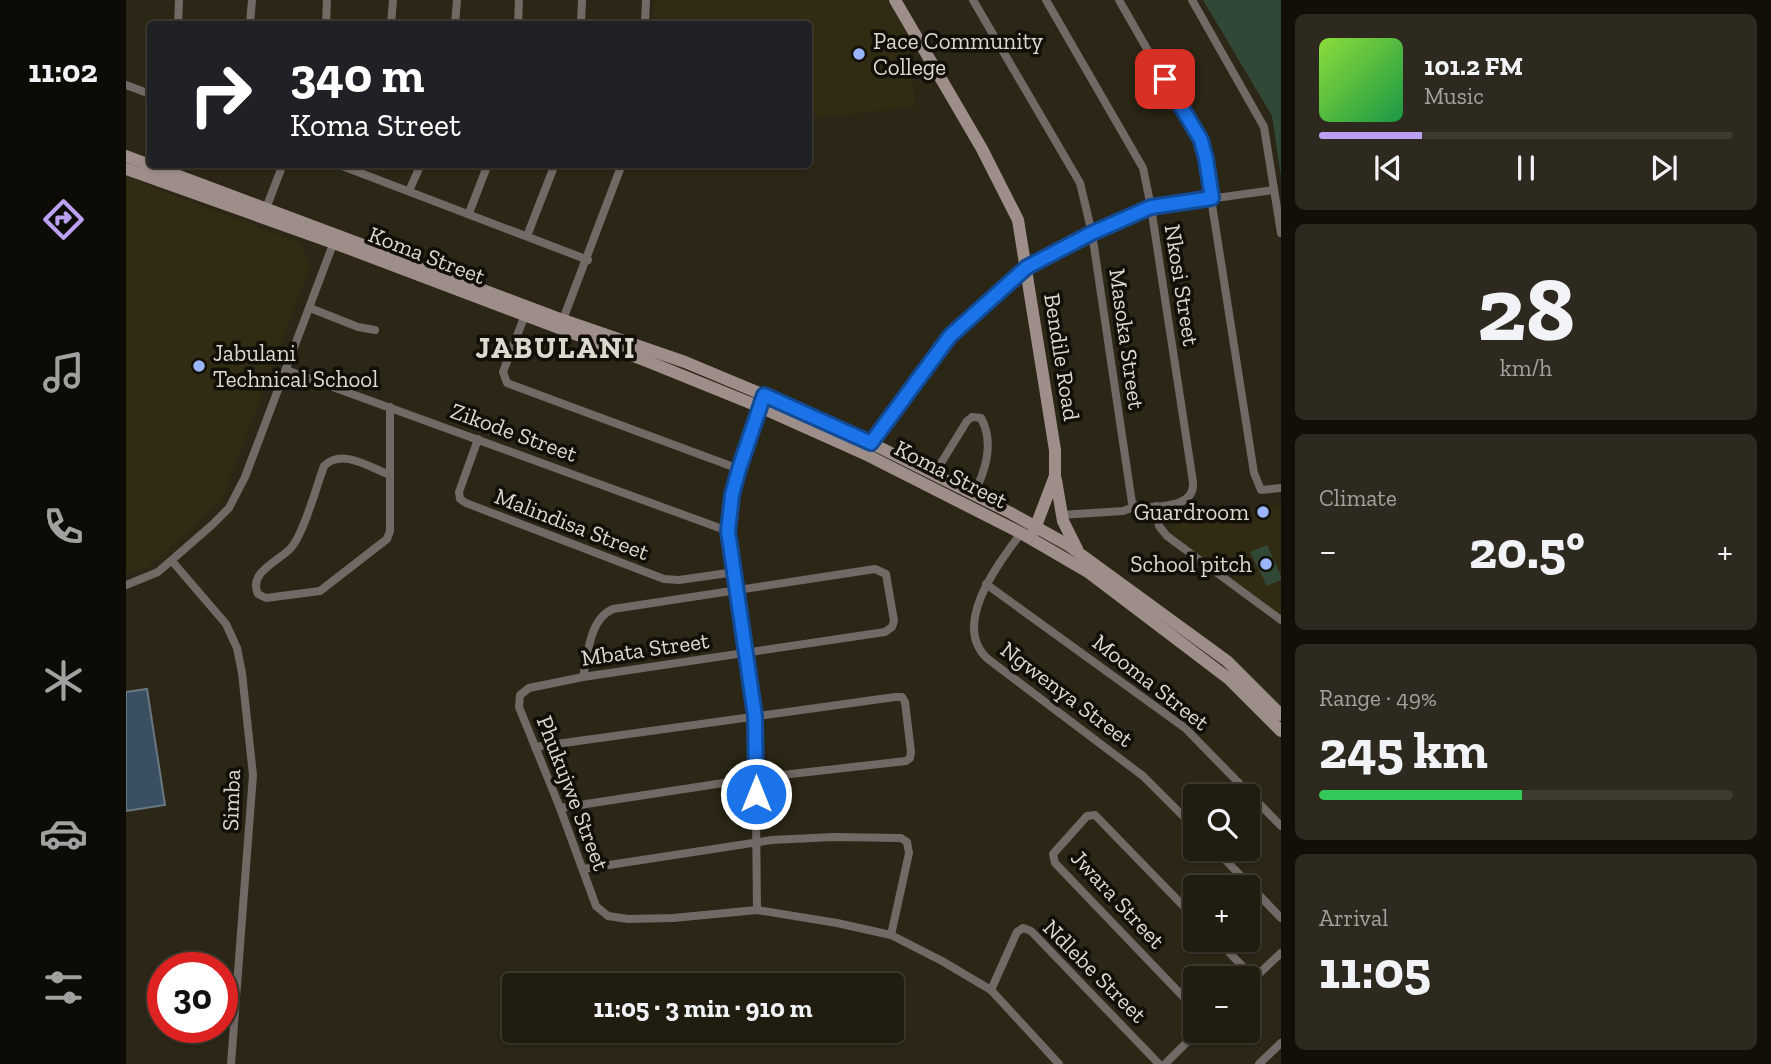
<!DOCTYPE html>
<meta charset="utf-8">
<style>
body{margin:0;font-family:"Zilla Slab",serif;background:#2d291e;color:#f1f3f6;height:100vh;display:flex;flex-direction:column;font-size:26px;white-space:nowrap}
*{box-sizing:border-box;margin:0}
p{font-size:23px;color:#a2a19f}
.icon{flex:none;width:38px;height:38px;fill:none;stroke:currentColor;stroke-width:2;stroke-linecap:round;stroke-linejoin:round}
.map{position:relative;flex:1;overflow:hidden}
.panel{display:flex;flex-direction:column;gap:14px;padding:14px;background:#120f09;width:490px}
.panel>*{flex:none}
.hud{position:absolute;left:21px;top:21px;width:665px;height:147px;border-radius:7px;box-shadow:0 2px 5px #0004,0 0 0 2px #3d3a30;background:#202124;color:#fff;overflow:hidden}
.buttons{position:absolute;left:1057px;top:784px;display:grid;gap:14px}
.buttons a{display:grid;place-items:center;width:77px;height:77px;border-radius:7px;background:#201c10;box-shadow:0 2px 5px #0004,0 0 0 2px #3d3a30;font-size:35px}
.speed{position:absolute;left:21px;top:952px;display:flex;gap:14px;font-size:35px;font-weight:700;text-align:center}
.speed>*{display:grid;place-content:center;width:91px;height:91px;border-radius:50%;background:#201c10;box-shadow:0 2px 5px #0004,0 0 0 2px #3d3a30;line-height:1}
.speed .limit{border:10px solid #d22;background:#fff;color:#111}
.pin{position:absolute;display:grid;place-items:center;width:60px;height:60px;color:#fff;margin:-30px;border-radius:14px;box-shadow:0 4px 10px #0006}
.me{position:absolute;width:77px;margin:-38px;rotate:0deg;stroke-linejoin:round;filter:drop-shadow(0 0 5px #0008)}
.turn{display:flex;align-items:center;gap:24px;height:147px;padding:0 28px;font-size:32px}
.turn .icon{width:91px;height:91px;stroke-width:2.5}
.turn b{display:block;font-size:49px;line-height:60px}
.big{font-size:52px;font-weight:800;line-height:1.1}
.panel .tile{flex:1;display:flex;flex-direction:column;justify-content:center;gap:10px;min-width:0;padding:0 24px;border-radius:10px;background:#2d291e}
.panel .dial{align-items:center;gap:0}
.dial b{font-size:91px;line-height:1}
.song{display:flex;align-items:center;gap:21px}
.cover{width:84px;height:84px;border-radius:10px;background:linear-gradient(135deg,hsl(90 70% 55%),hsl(140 70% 35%))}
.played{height:7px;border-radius:4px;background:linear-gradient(90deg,#bca0f2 25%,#3d3a30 25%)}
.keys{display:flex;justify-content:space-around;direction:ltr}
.heat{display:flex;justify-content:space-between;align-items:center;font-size:38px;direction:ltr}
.charge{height:10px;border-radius:5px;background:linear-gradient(90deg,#34c759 49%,#3d3a30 0)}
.trip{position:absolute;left:376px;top:973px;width:402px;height:70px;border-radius:7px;background:#201c10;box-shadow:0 2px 5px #0004,0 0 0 2px #3d3a30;font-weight:800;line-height:70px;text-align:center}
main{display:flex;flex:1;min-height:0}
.menu{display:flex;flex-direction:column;width:126px;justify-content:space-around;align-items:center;background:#0d0b06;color:#a2a19f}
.menu .icon{width:49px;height:49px}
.menu .active{color:#bca0f2}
.menu b{font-size:32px;color:#f1f3f6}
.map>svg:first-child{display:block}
</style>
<main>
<nav class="menu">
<b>11:02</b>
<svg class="icon active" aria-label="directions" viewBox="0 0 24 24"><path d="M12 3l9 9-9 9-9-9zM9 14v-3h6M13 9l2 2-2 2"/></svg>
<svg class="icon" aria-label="music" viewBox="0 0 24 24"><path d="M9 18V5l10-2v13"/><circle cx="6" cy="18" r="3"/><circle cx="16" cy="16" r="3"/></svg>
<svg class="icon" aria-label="phone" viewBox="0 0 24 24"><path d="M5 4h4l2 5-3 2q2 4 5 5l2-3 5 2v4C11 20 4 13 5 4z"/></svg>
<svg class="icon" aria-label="climate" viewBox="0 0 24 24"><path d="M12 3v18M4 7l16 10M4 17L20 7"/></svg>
<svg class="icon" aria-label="car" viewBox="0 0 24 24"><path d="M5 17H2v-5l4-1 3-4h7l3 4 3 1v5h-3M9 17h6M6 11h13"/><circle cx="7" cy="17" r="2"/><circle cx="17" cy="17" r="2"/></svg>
<svg class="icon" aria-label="filters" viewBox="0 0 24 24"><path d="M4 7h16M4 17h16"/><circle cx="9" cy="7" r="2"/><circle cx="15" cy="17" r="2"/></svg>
</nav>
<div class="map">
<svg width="1155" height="1064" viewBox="0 0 1155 1064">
<rect width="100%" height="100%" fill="#2b2615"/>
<g fill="#322b13">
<path d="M528 0H761L780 32 790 107 683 119 682 24H527Z"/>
<path d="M0 177 173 243 185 264 96 500 21 568 0 574Z"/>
<path d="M1155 505V616L1045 533 1048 521Z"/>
</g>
<g fill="#324837">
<path d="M1077 0H1155V177L1146 116Z"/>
<path d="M1141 545 1155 576V580L1141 586 1124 552Z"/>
</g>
<path fill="#3a4f61" stroke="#6a7882" stroke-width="2" d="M21 689 39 805 0 811V692Z"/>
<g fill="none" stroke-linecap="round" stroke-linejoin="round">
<g stroke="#726966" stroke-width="8">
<path d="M847 0 954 183 966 233 1006 503 1014 508C1034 506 1069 508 1067 482L1025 207 1017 168 920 0"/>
<path d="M993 0 1077 147 1128 473 1135 490 1155 488"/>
<path d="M1066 0 1138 127 1155 233"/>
<path d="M52 24 53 0"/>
<path d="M124 24 126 0"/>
<path d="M200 24 201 0"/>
<path d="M265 24 267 0"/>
<path d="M329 24 331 0"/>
<path d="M392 24 393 0"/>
<path d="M455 24 456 0"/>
<path d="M519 24 520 0"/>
<path d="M0 85 24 94"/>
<path d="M211 164 462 260"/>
<path d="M283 191 295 164"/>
<path d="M139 211 157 164"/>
<path d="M343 213 362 164"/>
<path d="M401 236 429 164"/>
<path d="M184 308 232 327 249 330"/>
<path d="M399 315 377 372 381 383 613 469"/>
<path d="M436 322 496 164"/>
<path d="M160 370 602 531"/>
<path d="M352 439 333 492 334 499 340 503 538 579 553 580 609 572"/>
<path d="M744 445 824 336 901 266 966 233 1025 207 1148 190"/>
<path d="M264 475C243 467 216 448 198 466 191 485 177 536 164 549 151 562 122 573 132 594L140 598 194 591 261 539 264 531V407"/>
<path d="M807 476 841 421 846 417 855 418C869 443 859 472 847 496"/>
<path d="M1030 506 1033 526 1041 536 1155 620"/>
<path d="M935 515 997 511 1011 506"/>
<path d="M895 533C873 563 824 625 862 659L1017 776 1069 828"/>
<path d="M46 561 100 624 111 648 116 673 127 775 105 1064"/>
<path d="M860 584 1059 728 1155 826"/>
<path d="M0 585 32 572 86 525 103 508 119 477 209 239"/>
<path d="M457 677C462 655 463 619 487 609L749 569 760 574 768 621 766 627 759 632 457 677 403 688 394 695 393 707 434 808 470 906 482 916 502 919 547 918 631 910 711 923 765 935 816 961 865 990 933 1064"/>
<path d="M409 747 769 697H776L779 702 785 752 784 758 780 761 630 778 434 808"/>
<path d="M1089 849 1155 918"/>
<path d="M457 869 646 840 707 837 775 838 781 842 783 853 765 935"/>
<path d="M631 910 629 716 602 531 606 495 635 405"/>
<path d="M1069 918 969 815 961 816 927 854 929 863 1069 1009"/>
<path d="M1091 940 1128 978"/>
<path d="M1122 984 1155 953"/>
<path d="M865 990 891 932 897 928 905 931 1033 1064"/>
<path d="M1039 1064 1072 1031"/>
<path d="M1133 1064 1155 1043"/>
</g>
<g stroke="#9e8e89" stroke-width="12">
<path d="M769 0 856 149 892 220 929 450V476L908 531"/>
<path d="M0 156 437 320 559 362 638 395 745 443 885 513 942 545 1101 661 1155 715"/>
<path d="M0 169 208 243 523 362 634 407 739 454 895 533 962 572 1103 679 1155 731"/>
<path d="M930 480 937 521 951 549"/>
</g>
</g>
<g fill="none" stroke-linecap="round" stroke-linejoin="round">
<g stroke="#114b97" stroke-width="18">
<path id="route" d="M630 794 629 716 602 531 606 495 613 469 638 395 745 443 824 336 901 267 966 233 1025 207 1086 198 1080 159 1075 140 1039 79"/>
</g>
<use href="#route" stroke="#1a73e8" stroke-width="12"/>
</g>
<g fill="#9bb5fd" stroke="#110f08" stroke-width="2.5">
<circle cx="733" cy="54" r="7"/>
<circle cx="73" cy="366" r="7"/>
<circle cx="1137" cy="512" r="7"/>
<circle cx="1140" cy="564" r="7"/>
</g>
<g text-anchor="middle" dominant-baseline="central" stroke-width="7" stroke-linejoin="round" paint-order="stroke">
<g font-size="23" fill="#dbd8ce" stroke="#110f08" text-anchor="start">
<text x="747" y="41">Pace Community<tspan x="747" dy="26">College</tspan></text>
<text x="87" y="353">Jabulani<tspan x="87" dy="26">Technical School</tspan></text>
<text x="1123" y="512" text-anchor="end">Guardroom</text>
<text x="1126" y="564" text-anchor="end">School pitch</text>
</g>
<g font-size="23" fill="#dbd8ce" stroke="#110f08">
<text transform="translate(301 255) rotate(21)">Koma Street</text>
<text transform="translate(1056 285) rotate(81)">Nkosi Street</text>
<text transform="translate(1001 339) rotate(82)">Masoka Street</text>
<text transform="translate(936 357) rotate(81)">Bendile Road</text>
<text transform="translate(388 432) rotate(20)">Zikode Street</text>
<text transform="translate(825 474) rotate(27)">Koma Street</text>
<text transform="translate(446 524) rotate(21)">Malindisa Street</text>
<text transform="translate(519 649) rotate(-8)">Mbata Street</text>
<text transform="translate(1025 682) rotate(38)">Mooma Street</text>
<text transform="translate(941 694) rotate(37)">Ngwenya Street</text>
<text transform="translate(447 793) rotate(69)">Phukujwe Street</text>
<text transform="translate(105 800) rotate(-88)">Simba</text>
<text transform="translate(992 899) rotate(47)">Jwara Street</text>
<text transform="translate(969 971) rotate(45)">Ndlebe Street</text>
</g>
<g font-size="30" font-weight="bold" letter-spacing="2" fill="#dbd8ce" stroke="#110f08">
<text x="430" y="348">JABULANI</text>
</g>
</g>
</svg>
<div class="buttons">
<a><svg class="icon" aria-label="search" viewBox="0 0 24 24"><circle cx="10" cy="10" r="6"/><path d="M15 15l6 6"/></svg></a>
<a>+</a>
<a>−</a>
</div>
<div class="speed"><div class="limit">30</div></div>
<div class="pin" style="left:1039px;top:79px;background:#d93025"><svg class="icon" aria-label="arrive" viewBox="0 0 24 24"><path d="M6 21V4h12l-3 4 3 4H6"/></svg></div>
<svg class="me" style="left:630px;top:794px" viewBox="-20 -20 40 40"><circle r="17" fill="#1a73e8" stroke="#fff" stroke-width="3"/><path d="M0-11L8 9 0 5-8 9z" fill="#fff"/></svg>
<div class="trip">11:05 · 3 min · 910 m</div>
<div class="hud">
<div class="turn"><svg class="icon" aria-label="right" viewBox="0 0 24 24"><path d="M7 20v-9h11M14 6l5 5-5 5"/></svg><div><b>340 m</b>Koma Street</div></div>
</div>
</div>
<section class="panel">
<div class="tile">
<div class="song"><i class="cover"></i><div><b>101.2 FM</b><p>Music</p></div></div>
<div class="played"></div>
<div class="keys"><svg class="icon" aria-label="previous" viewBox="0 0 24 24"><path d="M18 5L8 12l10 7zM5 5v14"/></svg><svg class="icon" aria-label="pause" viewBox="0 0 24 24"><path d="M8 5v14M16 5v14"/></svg><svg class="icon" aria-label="next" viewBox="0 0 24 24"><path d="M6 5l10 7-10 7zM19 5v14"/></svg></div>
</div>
<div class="tile dial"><b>28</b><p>km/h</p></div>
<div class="tile"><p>Climate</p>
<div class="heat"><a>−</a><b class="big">20.5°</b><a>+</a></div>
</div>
<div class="tile"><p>Range · 49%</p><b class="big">245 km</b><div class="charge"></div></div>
<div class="tile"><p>Arrival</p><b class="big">11:05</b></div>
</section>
</main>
